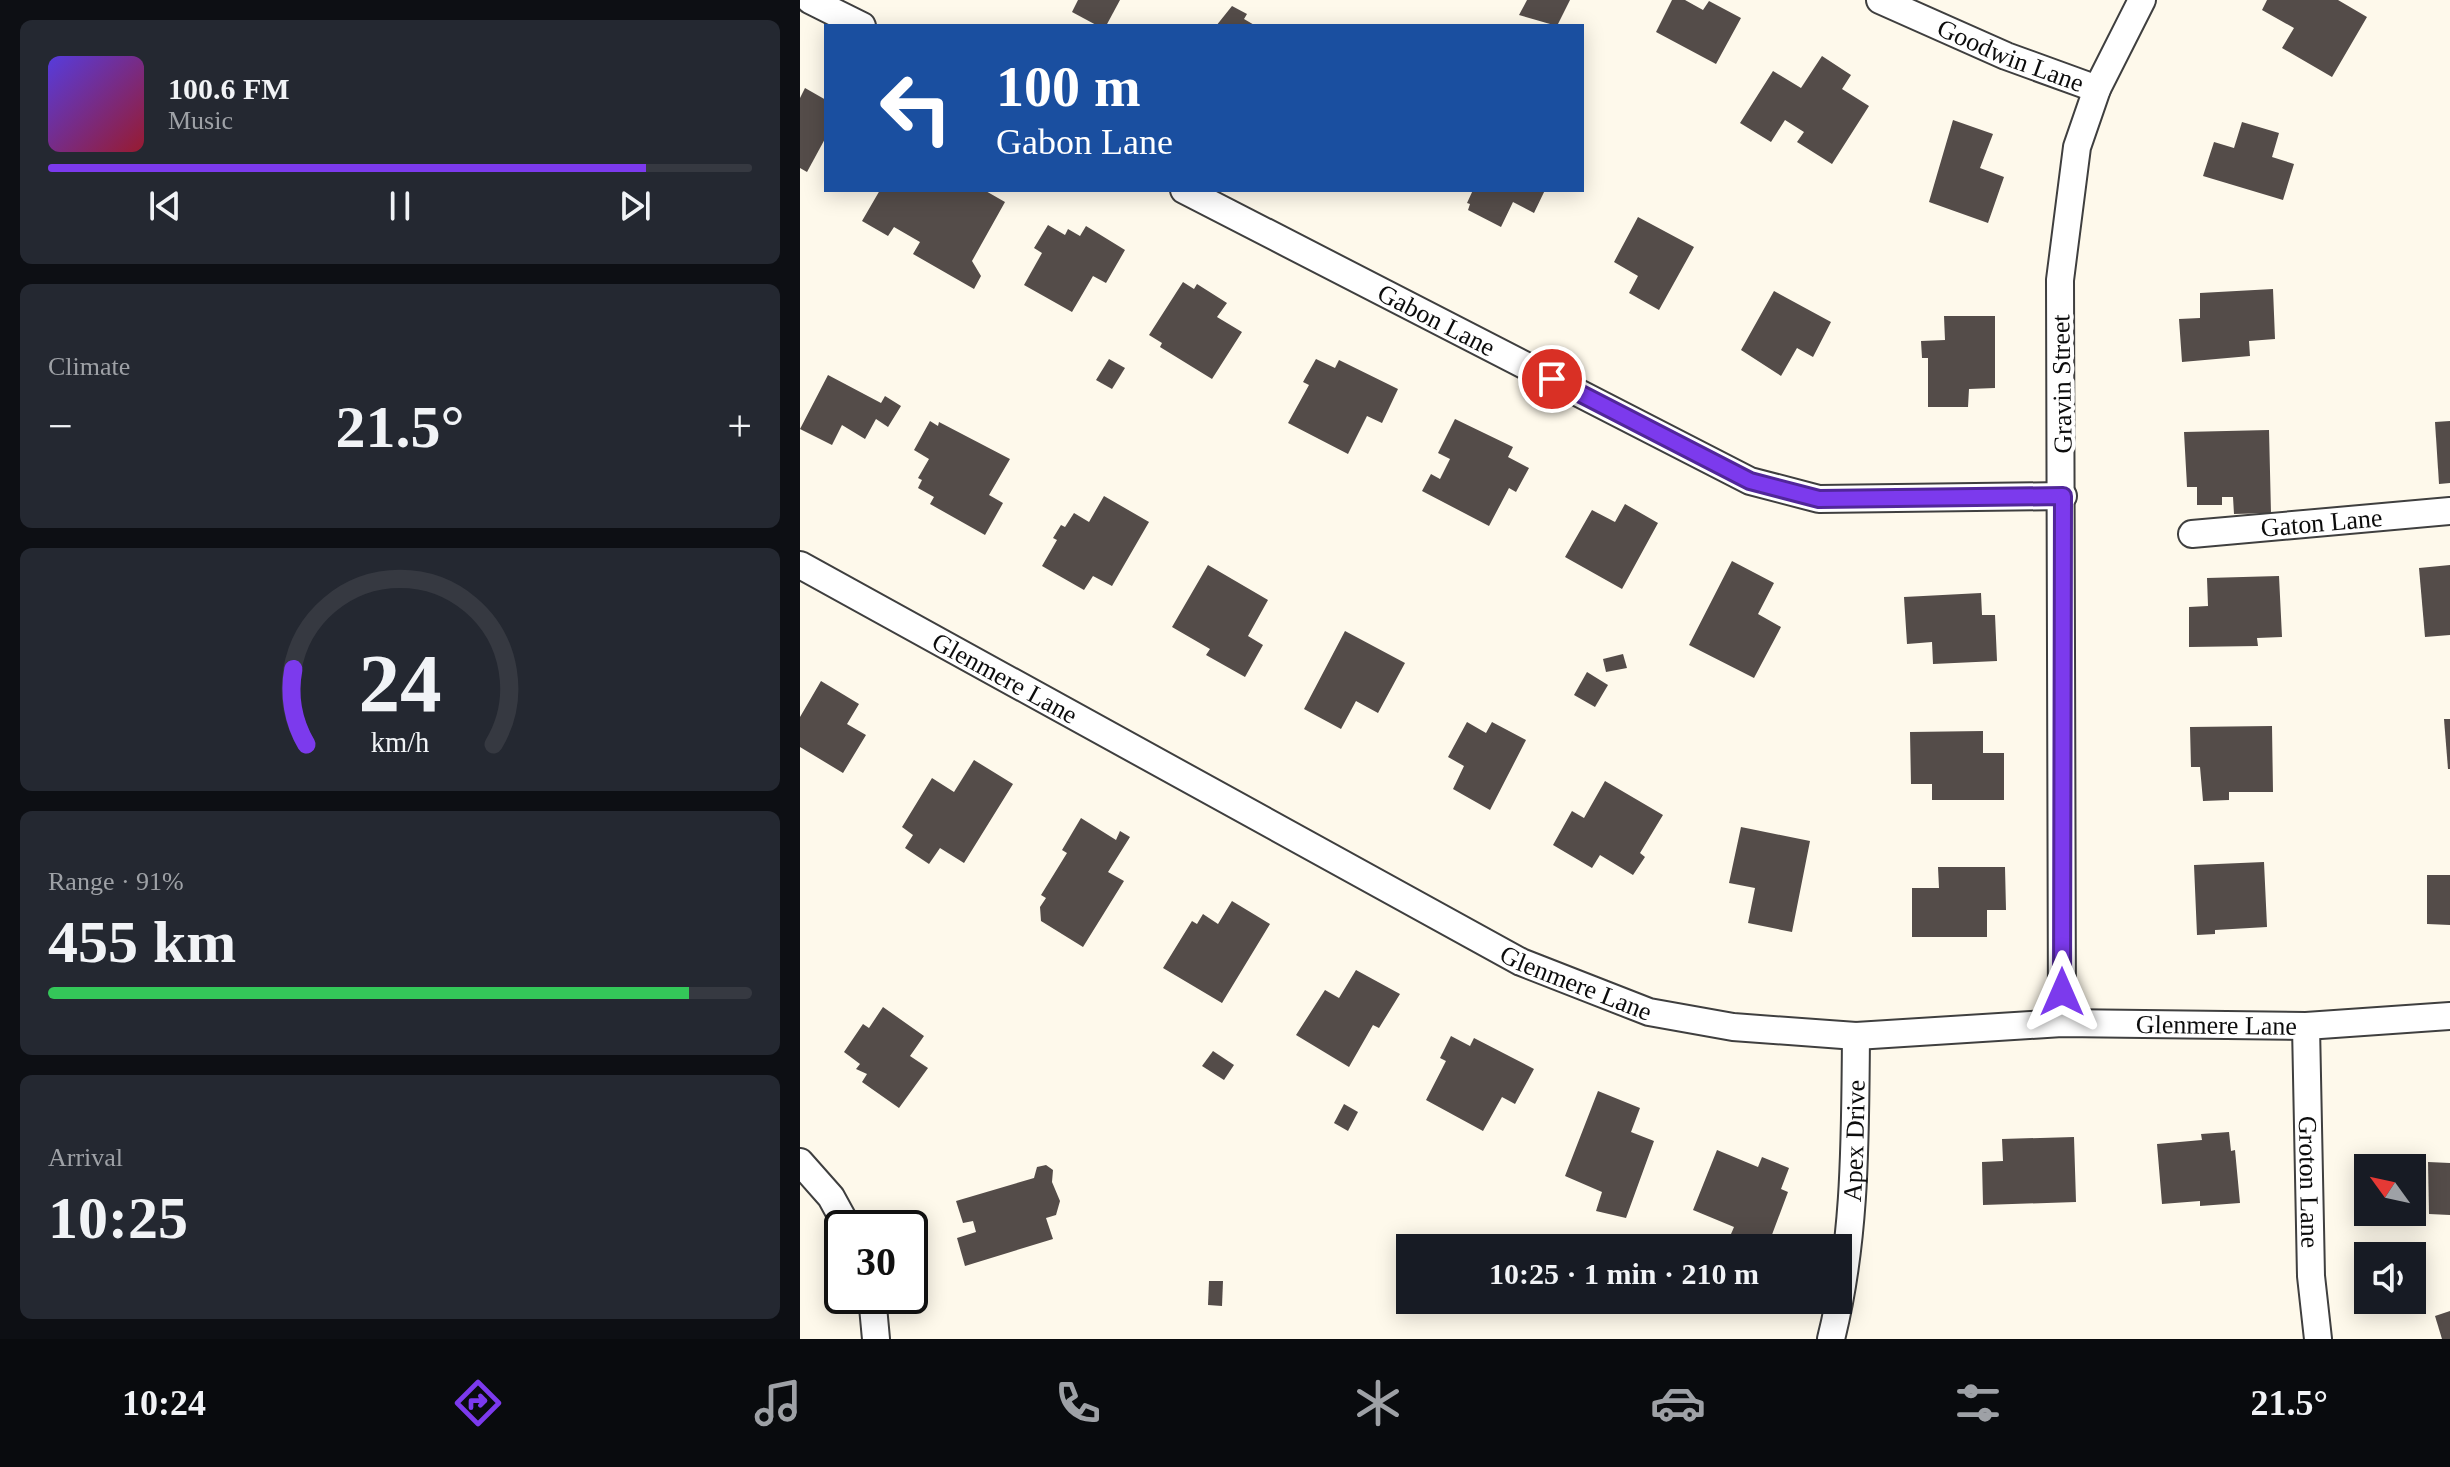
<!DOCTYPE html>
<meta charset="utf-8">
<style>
body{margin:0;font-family:Georgia,serif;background:#242831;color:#f1f3f6;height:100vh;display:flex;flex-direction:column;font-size:30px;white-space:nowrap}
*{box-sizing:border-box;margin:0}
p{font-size:26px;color:#9ea1a6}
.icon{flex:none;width:44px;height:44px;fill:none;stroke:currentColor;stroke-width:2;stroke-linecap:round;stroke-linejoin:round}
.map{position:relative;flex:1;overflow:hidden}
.side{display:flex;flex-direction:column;gap:20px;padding:20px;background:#0d0f14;width:800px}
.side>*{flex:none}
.banner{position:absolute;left:24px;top:24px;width:760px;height:168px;border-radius:0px;box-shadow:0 4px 20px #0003;background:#1a4fa0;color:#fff;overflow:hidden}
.needle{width:52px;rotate:303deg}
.controls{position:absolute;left:1554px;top:1154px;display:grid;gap:16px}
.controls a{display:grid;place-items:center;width:72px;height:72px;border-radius:0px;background:#171b24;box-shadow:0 4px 20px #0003;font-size:40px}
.speed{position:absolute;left:24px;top:1210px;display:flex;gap:16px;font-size:40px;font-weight:700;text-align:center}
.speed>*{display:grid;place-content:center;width:104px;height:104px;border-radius:50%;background:#171b24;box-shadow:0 4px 20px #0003;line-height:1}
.speed .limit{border:4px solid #111;border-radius:12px;background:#fff;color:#111}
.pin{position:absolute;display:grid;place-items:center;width:68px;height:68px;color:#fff;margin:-34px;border:4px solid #fff;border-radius:50%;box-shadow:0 2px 8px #0007}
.me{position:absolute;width:88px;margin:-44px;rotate:0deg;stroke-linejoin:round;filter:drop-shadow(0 0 6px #0008)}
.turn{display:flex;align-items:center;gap:28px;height:168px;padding:0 40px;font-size:36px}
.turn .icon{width:104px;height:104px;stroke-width:2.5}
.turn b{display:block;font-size:56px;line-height:68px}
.big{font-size:60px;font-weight:600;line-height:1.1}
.side .card{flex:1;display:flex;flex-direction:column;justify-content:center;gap:12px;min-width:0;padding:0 28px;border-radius:12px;background:#242831}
.side .dial{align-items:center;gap:0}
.dial svg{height:208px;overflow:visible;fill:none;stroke:#363941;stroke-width:7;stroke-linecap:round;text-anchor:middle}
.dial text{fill:#f1f3f6;stroke:none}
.song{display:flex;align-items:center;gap:24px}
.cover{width:96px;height:96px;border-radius:12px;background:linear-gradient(135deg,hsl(250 70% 55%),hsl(350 70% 35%))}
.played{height:8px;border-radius:4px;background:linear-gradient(90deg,#7c3aed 85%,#363941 85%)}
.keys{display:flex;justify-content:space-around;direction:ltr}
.heat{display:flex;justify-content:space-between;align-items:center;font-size:44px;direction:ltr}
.charge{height:12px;border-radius:6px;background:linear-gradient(90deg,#34c759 91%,#363941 0)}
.trip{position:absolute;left:596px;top:1234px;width:456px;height:80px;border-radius:0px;background:#171b24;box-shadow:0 4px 20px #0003;font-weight:600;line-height:80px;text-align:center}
.dock{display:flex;height:128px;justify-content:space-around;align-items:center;background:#090b0e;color:#9ea1a6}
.dock .icon{width:56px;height:56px}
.dock .active{color:#7c3aed}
.dock b{font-size:36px;color:#f1f3f6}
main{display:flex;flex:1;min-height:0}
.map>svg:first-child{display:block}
</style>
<main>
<section class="side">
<div class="card">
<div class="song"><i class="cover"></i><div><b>100.6 FM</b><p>Music</p></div></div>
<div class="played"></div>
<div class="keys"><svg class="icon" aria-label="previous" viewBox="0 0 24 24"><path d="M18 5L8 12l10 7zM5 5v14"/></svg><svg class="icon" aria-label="pause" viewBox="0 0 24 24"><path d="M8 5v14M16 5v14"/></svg><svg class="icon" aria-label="next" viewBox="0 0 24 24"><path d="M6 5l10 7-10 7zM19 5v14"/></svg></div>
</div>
<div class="card"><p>Climate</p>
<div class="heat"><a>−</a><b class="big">21.5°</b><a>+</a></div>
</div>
<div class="card dial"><svg viewBox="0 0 100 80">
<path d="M14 69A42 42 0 1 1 86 69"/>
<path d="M14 69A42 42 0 0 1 9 40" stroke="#7c3aed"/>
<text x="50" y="56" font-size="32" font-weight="700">24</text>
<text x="50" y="72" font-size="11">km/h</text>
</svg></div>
<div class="card"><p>Range · 91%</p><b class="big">455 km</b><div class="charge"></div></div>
<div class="card"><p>Arrival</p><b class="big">10:25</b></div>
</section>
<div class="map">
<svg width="1650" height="1339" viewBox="0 0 1650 1339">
<rect width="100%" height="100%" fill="#fef9eb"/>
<g fill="#544c49">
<path d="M278 0H320L306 26H298L272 12Z"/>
<path d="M727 0H770L757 26 719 15Z"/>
<path d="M872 0H885L903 10 909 1 941 18 916 64 856 32Z"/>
<path d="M1467 0H1538L1567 17 1532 77 1482 48 1494 28 1462 10Z"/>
<path d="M432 6 447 14 444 19 456 26H416Z"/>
<path d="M1022 56 1051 75 1042 89 1069 106 1032 164 997 142 1004 132 985 120 971 142 940 123 973 71 1001 88Z"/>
<path d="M5 88 26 100V137L7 172 0 168V98Z"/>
<path d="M1153 120 1193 134 1180 168 1204 177 1188 223 1129 202Z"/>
<path d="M1442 122 1479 133 1472 157 1494 164 1483 200 1403 176 1414 142 1434 148Z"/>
<path d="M80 190H184L205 202 172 261 181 276 174 289 113 254 120 242 94 227 88 236 62 221Z"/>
<path d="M673 190H745L734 213 713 202 701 227 668 210 670 204 667 203Z"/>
<path d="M838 217 894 247 859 310 829 293 838 276 814 262Z"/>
<path d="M248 225 265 235 268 229 280 236 286 226 325 250 306 283 293 276 272 312 224 285 242 253 234 248Z"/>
<path d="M383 282 394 289 397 284 427 303 417 317 442 332 412 379 360 347 362 343 349 335Z"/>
<path d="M1473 289 1475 339 1449 341 1450 356 1382 362 1379 319 1400 318V293Z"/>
<path d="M974 291 1031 322 1013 357 997 348 981 376 941 350Z"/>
<path d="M1144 316H1195V388L1169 389 1168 407H1128V358H1122L1121 341 1145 340Z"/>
<path d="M309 359 325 368 312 389 296 380Z"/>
<path d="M516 359 535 368 539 360 598 389 582 423 567 416 548 454 488 423 509 385 503 382Z"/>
<path d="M28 375 81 403 85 396 101 406 88 427 76 419 65 439 42 425 32 445 0 429Z"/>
<path d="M655 419 713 447 708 457 729 468 716 492 709 488 689 526 622 491 631 474 640 479 650 459 638 453Z"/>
<path d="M130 421 138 426 139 422 210 459 189 495 203 503 185 535 130 504 134 497 118 488 122 480 118 478 129 459 114 450Z"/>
<path d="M1650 421V483L1639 484 1635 422Z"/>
<path d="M1469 430 1471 513 1434 514 1433 497H1422V505H1397V487H1387L1384 432Z"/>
<path d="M304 496 349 522 312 586 293 576 284 590 242 566 257 540 253 538 261 525 265 527 274 513 289 522Z"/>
<path d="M825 504 858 523 822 589 765 557 792 510 815 522Z"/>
<path d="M932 561 974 583 958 614 981 627 954 678 889 645Z"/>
<path d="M408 565 468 600 448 636 463 645 445 677 406 655 410 649 372 627Z"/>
<path d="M1650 565V635L1625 637 1619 568Z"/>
<path d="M1479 576 1482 637 1457 638 1458 646 1389 647V607L1408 606 1407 578Z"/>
<path d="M1181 593 1182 615H1195L1197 661 1133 664 1132 642 1107 644 1104 597Z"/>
<path d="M545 631 605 663 578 713 556 701 541 729 504 709Z"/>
<path d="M823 654 827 668 806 672 803 659Z"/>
<path d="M787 672 808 685 795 707 774 695Z"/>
<path d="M21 681 59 704 47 724 66 735 43 773 0 747V717Z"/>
<path d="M1644 719H1650V769H1648Z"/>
<path d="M667 722 686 733 692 722 726 740 690 810 653 789 664 766 648 757Z"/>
<path d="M1472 726 1473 792H1429V800L1403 801 1400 767H1391L1390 727Z"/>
<path d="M1183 731V753H1204V800H1132V784H1111L1110 732Z"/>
<path d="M174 760 213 784 164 863 140 848 129 864 105 848 113 835 102 827 132 778 154 792Z"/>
<path d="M805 781 863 815 840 853 845 857 833 875 800 855 792 868 753 845 772 811 784 818Z"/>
<path d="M281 818 316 840 320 831 330 837 308 872 324 881 283 947 241 921 240 907 246 898 241 895 267 853 262 850Z"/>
<path d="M941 827 1010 841 992 932 948 923 955 888 929 883Z"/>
<path d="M1464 862 1467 927 1415 930V934L1397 935 1394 865Z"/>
<path d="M1138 867H1205L1206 910H1187V937H1112V888H1139Z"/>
<path d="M1627 875H1650V925L1627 924Z"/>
<path d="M432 901 470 924 422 1003 363 968 392 921 397 924 403 914 418 924Z"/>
<path d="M556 970 600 994 579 1028 573 1025 549 1067 496 1035 525 990 539 998Z"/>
<path d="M83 1007 124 1036 110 1056 128 1068 99 1108 62 1082 67 1074 56 1069 60 1064 44 1052 63 1024 69 1028Z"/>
<path d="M651 1036 670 1046 674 1038 734 1069 715 1104 702 1097 683 1131 626 1100 646 1061 640 1058Z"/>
<path d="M413 1051 434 1065 424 1080 402 1066Z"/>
<path d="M798 1091 840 1108 831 1132 854 1141 826 1218 796 1211 802 1192 765 1176Z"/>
<path d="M544 1104 558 1112 548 1131 534 1123Z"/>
<path d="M1429 1132 1431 1151 1435 1150 1440 1203 1400 1206V1201L1362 1204 1357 1144 1402 1140 1401 1134Z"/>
<path d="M1274 1137 1276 1202 1183 1205 1182 1162 1203 1161 1202 1139Z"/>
<path d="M917 1150 958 1167 962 1157 989 1168 981 1189 988 1192 967 1248H945L928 1241 934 1227 893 1210Z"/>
<path d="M1628 1162 1650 1163V1215L1629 1214Z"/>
<path d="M246 1165 253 1170 252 1182 260 1201 256 1215 246 1218 253 1239 165 1266 157 1238 176 1232 173 1221 163 1223 156 1201 234 1178 237 1167Z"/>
<path d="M409 1281H423L422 1306 408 1305Z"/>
<path d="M1650 1311V1339H1642L1635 1316Z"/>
</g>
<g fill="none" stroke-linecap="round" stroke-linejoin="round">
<g stroke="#3f3f3f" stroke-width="30">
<g id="minor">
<path d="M10 0 62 26"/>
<path id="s1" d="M1080 0 1206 56 1297 89"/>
<path id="s2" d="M384 190 950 481 1019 499 1263 496"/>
<path id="s3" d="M1392 534 1650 511"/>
<path id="s4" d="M0 565 721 962 849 1012 933 1027 1056 1036 1262 1023 1506 1026 1650 1016"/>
<path d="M1262 1023 1260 280 1277 147 1297 89 1342 0"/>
<path id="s5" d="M1506 1026 1511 1276 1518 1339"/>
<path d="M0 1162 31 1197 48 1228"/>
<path d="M72 1296 76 1339"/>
<path id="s6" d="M1031 1339C1056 1239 1055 1139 1056 1036"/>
</g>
</g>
<use href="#minor" stroke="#fff" stroke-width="26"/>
</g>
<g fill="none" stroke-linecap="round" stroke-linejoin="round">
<g stroke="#51269a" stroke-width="20">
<path id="route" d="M752 379 950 481 1019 499 1263 496 1262 992"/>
</g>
<use href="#route" stroke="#7c3aed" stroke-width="14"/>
</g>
<g text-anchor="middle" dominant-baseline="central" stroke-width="8" stroke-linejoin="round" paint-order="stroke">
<g font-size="26" fill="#0c0c0c" stroke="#fff">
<text stroke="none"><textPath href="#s1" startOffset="142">Goodwin Lane</textPath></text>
<text stroke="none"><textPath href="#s2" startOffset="284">Gabon Lane</textPath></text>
<text transform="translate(1262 384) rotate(-91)">Gravin Street</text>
<text stroke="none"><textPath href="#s3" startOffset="130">Gaton Lane</textPath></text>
<text stroke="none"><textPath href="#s4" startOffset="234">Glenmere Lane</textPath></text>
<text stroke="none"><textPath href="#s4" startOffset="882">Glenmere Lane</textPath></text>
<text stroke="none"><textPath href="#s4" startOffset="1530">Glenmere Lane</textPath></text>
<text stroke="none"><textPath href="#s6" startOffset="200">Apex Drive</textPath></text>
<text stroke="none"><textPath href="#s5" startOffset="156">Groton Lane</textPath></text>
</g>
</g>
</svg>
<div class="controls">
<a><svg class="needle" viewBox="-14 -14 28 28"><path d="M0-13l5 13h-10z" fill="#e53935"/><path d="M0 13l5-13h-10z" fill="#9ea1a6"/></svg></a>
<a><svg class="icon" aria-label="sound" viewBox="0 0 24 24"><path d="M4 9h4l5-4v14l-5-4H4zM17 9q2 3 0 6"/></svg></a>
</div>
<div class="speed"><div class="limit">30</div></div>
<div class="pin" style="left:752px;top:379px;background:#d93025"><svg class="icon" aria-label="arrive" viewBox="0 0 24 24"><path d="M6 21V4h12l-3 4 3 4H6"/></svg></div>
<svg class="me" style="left:1262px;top:992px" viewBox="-20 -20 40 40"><path d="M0-17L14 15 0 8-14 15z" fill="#7c3aed" stroke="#fff" stroke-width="4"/></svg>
<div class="trip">10:25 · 1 min · 210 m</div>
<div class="banner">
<div class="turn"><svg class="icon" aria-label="left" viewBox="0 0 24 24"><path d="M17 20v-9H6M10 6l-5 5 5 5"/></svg><div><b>100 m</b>Gabon Lane</div></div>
</div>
</div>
</main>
<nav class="dock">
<b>10:24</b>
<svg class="icon active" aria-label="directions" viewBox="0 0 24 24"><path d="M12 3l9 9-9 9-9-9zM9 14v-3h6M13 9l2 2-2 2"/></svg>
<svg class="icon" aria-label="music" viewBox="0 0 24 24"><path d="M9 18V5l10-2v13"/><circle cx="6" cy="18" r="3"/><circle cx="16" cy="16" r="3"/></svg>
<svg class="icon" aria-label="phone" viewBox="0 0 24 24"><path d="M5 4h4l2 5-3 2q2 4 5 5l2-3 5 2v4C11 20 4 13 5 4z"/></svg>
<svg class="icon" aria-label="climate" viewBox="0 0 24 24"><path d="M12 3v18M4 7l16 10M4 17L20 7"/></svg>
<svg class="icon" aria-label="car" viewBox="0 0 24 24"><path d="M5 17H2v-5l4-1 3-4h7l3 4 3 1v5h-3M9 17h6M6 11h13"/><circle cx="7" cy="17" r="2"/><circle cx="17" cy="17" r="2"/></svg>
<svg class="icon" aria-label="filters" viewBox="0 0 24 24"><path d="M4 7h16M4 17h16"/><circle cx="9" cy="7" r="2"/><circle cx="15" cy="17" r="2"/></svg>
<b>21.5°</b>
</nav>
